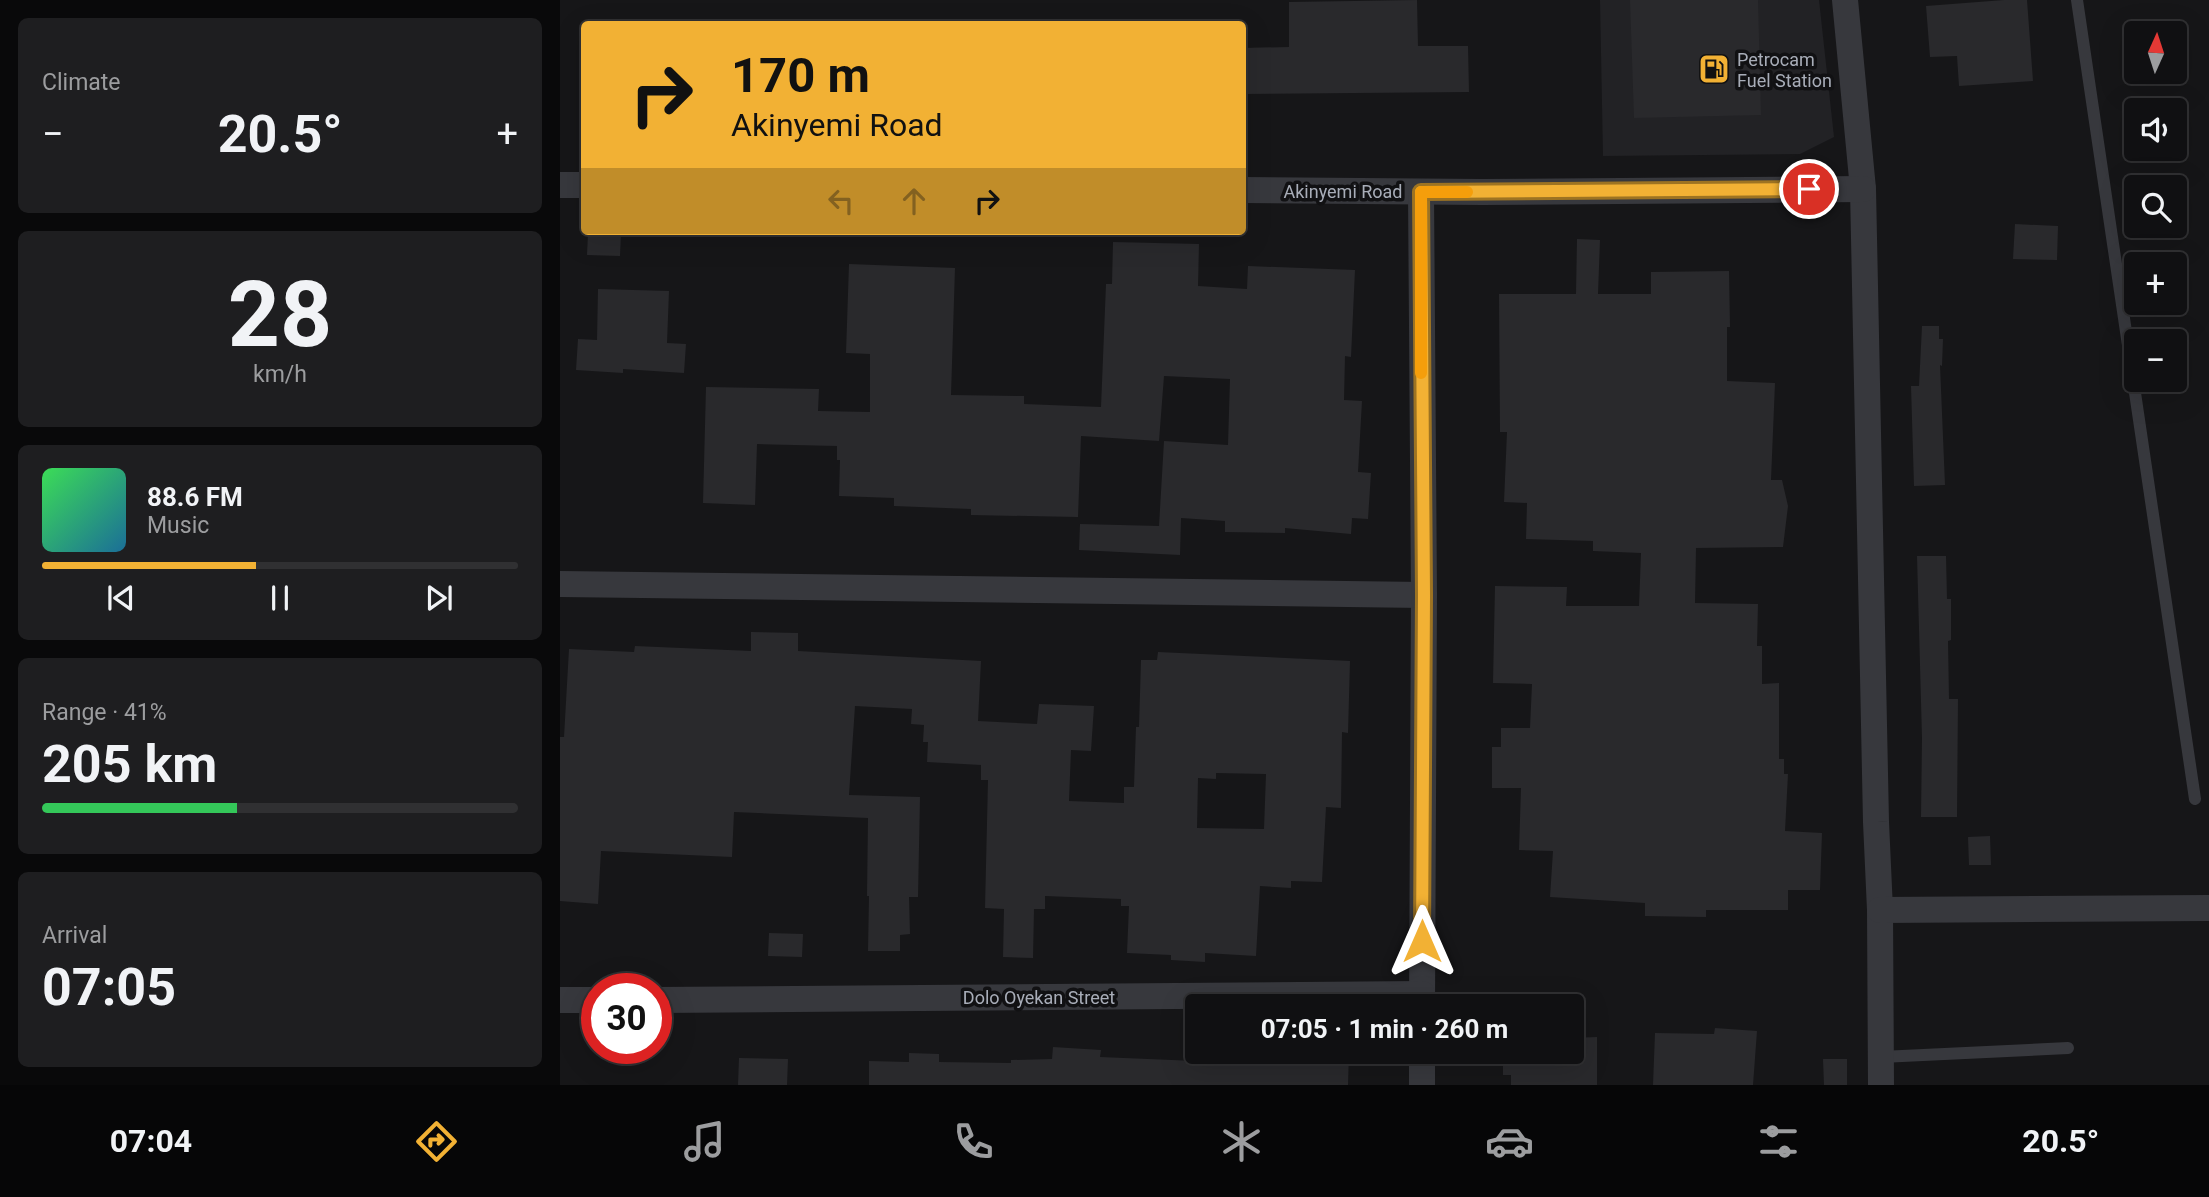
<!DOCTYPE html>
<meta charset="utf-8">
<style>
body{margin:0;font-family:Roboto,sans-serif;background:#1e1e20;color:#f1f3f6;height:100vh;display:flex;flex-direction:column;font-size:26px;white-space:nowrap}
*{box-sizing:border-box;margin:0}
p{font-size:23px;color:#9c9d9f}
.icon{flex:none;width:38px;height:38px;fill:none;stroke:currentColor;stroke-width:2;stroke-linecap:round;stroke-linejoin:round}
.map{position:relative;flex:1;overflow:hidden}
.drawer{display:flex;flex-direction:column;gap:18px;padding:18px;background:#09090a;width:560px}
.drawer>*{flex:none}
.top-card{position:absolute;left:21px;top:21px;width:665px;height:214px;border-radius:7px;box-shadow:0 7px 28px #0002,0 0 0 2px #303032;background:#f2b134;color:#111;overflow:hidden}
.needle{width:46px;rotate:3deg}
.controls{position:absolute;left:1564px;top:21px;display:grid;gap:14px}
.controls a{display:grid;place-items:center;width:63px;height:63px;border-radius:7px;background:#101012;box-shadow:0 7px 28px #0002,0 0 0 2px #303032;font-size:35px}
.speed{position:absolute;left:21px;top:973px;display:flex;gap:14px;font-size:35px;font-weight:700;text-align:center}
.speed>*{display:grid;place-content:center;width:91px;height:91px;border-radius:50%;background:#101012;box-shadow:0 7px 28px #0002,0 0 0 2px #303032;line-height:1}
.speed .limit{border:10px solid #d22;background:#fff;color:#111}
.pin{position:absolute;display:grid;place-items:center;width:60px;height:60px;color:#fff;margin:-30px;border:4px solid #fff;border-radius:50%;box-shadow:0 2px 7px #0007}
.me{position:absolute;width:77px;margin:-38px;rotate:0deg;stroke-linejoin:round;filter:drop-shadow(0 0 5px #0008)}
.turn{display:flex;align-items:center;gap:24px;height:147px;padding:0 35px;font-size:32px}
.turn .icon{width:91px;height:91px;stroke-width:2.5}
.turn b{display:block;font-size:49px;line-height:60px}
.lanes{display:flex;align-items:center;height:66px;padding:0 35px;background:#0003;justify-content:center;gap:35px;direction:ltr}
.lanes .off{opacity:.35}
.big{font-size:52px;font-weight:700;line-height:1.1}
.drawer .card{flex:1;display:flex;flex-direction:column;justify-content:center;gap:10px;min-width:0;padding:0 24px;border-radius:10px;background:#1e1e20}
.drawer .dial{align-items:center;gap:0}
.dial b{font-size:91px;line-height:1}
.song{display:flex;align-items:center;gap:21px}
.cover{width:84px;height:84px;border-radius:10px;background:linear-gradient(135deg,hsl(130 70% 55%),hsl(200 70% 35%))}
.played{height:7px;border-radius:4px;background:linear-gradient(90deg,#f2b134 45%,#303032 45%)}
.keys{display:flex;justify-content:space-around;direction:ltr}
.heat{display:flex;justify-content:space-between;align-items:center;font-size:38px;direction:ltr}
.charge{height:10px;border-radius:5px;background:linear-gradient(90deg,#34c759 41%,#303032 0)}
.trip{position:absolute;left:625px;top:994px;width:399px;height:70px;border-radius:7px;background:#101012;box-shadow:0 7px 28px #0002,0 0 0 2px #303032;font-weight:700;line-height:70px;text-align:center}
.menu{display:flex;height:112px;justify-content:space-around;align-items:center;background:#060607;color:#9c9d9f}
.menu .icon{width:49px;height:49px}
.menu .selected{color:#f2b134}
.menu b{font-size:32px;color:#f1f3f6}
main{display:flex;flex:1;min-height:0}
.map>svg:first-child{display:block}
</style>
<main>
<section class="drawer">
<div class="card"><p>Climate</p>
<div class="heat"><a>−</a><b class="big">20.5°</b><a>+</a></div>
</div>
<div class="card dial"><b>28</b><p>km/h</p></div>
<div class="card">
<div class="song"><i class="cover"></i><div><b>88.6 FM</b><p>Music</p></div></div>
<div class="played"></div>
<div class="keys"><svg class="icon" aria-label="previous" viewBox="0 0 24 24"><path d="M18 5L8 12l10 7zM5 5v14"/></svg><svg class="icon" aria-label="pause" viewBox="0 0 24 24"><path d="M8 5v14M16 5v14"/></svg><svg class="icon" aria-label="next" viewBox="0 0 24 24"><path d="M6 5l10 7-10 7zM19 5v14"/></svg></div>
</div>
<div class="card"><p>Range · 41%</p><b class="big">205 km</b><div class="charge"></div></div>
<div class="card"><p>Arrival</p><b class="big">07:05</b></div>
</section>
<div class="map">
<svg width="1649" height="1085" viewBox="0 0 1649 1085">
<rect width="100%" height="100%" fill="#161618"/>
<path fill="#222225" d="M1040 0H1259L1274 137 1240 154 1043 156Z"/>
<g fill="#29292c" fill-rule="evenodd">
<path d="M857 0 858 46H908L909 92 683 94 682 48 729 47V2Z"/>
<path d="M1070 0H1198L1201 115 1074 118Z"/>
<path d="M1444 0H1467L1473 81 1399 86 1397 56 1370 57 1366 6Z"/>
<path d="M1455 224 1498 226 1497 260 1453 259Z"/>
<path d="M28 233H61L60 256 27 255Z"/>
<path d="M1017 239 1040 240 1038 294H1091V272L1169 271 1170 327H1167V381L1215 383 1211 480H1222L1228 506 1223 547 1136 548 1135 603 1198 604 1197 646H1202V684L1219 683V759H1224V774H1228L1225 831 1262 833 1260 890H1228V910H1146V917L1085 916V903L990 897 993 851 959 850 961 788H932V747H941V728H970L972 684 933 683 935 586 1007 587 1006 606H1079L1081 553 1033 551V541L966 539 967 503 944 502 947 432H940L939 294H1016Z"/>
<path d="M553 242 639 244 638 286 687 289 688 266 795 270 791 357 785 356 784 400 802 401 798 472 811 473 808 519 792 518 791 534 725 528V533L665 532V521L621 518 620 555 519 550 520 524 599 526 604 441 668 445 670 379 604 376 599 441 521 436 518 517 411 515V509L334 506V498L279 496 280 460H277V446L197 444 195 505 143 503 146 387 259 389 258 411 310 412V354L286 353 289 264 395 268 391 395 464 396V404L541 407 546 284H552Z"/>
<path d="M38 289 109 291 107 343 126 344 124 373 63 369V373L16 370 18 339 37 340Z"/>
<path d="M1362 326H1379V339H1383L1382 366 1380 365 1385 485 1354 486 1351 386H1359Z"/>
<path d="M1357 556H1386L1387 599H1391V640L1388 641 1389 699H1398L1397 817H1361L1362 738Z"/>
<path d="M191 632 238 633V651L421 661 418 721 477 724 479 704 534 706 531 751 511 750 509 801 564 803V787H574L576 727H579L581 660H597L598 652 790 661 788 733 782 732 781 808 766 807 762 882 731 881V888L700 886 696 956 645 953V962L611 960V955L567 953 569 906H561V899L485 896V909H474L473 958 443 957 444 909 425 908 428 780H421V765L367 762 368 742H363L364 725 351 724 352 709 295 706 289 795 360 797 358 897H349L350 934 340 935V951H308L309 896H307L308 818 174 812 172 857 41 851 38 904 0 901V737H4L9 649 74 652 75 646 191 651ZM656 773 706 774 704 829 637 828 638 778 656 779Z"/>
<path d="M1430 836 1431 865H1409L1408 837Z"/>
<path d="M209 933 243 934 242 957 208 956Z"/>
<path d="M1155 1028 1197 1031 1193 1085H1093L1095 1033 1154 1034Z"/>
<path d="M1037 1037V1085H951V1075H943V1052H1012V1038Z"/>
<path d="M493 1047 541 1050 540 1057 684 1063V1052H789L788 1085H309V1061L349 1062V1053L379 1054V1062L451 1063V1060L492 1059Z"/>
<path d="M179 1058 228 1059 227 1085H178Z"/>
<path d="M1263 1059H1287V1085H1264Z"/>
</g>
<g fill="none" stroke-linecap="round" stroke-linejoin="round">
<g stroke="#37383d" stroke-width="12">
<path d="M1517 0 1635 799"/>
<path d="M1321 1057 1508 1048"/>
</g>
<g stroke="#37383d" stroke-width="26">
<path d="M1285 0 1303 189 1316 822 1320 910 1321 1085"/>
<path d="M0 185H24"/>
<path d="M682 190 922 192 1303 189"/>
<path d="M861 192 864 595 862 1006"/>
<path d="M0 584 864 595"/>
<path d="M1320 910 1649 908"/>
<path d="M0 1000H37"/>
<path d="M96 1000 862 994"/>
<path d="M862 1052V1085"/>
</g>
</g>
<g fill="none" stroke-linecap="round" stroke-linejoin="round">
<g stroke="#9d7322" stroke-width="18">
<path id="route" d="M862 941 864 595 861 192 1249 189"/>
</g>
<use href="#route" stroke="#f2b134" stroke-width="12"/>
<path stroke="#f59e0b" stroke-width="12" d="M861 373V192H907"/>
</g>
<defs>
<g id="fuel-square" transform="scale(1.575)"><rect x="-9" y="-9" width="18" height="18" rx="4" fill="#f2b134" stroke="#111113"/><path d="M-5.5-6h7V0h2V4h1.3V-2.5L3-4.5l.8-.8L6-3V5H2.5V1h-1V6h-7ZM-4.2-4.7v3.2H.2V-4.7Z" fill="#111"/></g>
</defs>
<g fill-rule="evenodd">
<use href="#fuel-square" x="1154" y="69"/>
</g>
<g text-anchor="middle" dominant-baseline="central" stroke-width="7" stroke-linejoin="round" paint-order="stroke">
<g font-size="18" fill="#a8adb8" stroke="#111113" text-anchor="start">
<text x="1177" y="59">Petrocam<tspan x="1177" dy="21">Fuel Station</tspan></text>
</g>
<g font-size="18" fill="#a8adb8" stroke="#111113">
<text x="783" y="191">Akinyemi Road</text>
<text x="479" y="997">Dolo Oyekan Street</text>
</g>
</g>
</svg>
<div class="controls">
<a><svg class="needle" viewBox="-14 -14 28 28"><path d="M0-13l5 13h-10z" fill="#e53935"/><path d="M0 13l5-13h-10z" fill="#9c9d9f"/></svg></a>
<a><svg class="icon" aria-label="sound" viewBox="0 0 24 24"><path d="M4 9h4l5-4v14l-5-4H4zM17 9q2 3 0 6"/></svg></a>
<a><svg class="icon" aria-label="search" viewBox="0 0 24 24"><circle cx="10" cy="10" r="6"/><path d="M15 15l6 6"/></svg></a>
<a>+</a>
<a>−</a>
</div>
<div class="speed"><div class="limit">30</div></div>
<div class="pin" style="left:1249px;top:189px;background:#d93025"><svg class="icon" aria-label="arrive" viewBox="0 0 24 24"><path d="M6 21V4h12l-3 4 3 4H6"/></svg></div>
<svg class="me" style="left:862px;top:941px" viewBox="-20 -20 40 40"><path d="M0-17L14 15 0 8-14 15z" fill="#f2b134" stroke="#fff" stroke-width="4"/></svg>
<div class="trip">07:05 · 1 min · 260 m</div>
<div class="top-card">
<div class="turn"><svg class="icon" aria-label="right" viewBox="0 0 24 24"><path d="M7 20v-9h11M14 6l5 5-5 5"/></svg><div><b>170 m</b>Akinyemi Road</div></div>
<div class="lanes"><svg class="icon off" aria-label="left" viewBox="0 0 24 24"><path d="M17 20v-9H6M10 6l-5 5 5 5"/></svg><svg class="icon off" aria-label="ahead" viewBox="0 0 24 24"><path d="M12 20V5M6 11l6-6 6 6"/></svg><svg class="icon" aria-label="right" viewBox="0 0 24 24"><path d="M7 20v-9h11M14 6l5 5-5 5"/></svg></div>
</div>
</div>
</main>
<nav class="menu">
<b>07:04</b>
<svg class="icon selected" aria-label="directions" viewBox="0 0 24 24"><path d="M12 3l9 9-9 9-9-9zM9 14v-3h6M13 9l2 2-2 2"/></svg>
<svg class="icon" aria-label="music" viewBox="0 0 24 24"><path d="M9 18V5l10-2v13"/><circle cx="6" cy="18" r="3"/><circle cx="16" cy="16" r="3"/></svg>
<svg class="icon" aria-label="phone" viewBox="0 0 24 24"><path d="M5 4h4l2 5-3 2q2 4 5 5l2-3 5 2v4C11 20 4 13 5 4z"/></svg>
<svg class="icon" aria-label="climate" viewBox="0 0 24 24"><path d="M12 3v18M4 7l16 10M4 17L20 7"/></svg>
<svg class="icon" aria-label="car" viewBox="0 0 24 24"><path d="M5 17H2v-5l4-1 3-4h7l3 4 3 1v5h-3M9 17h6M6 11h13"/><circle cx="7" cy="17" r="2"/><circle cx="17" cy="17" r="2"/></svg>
<svg class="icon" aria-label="filters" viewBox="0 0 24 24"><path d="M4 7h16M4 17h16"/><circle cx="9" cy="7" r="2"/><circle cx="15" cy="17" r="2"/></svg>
<b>20.5°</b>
</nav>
